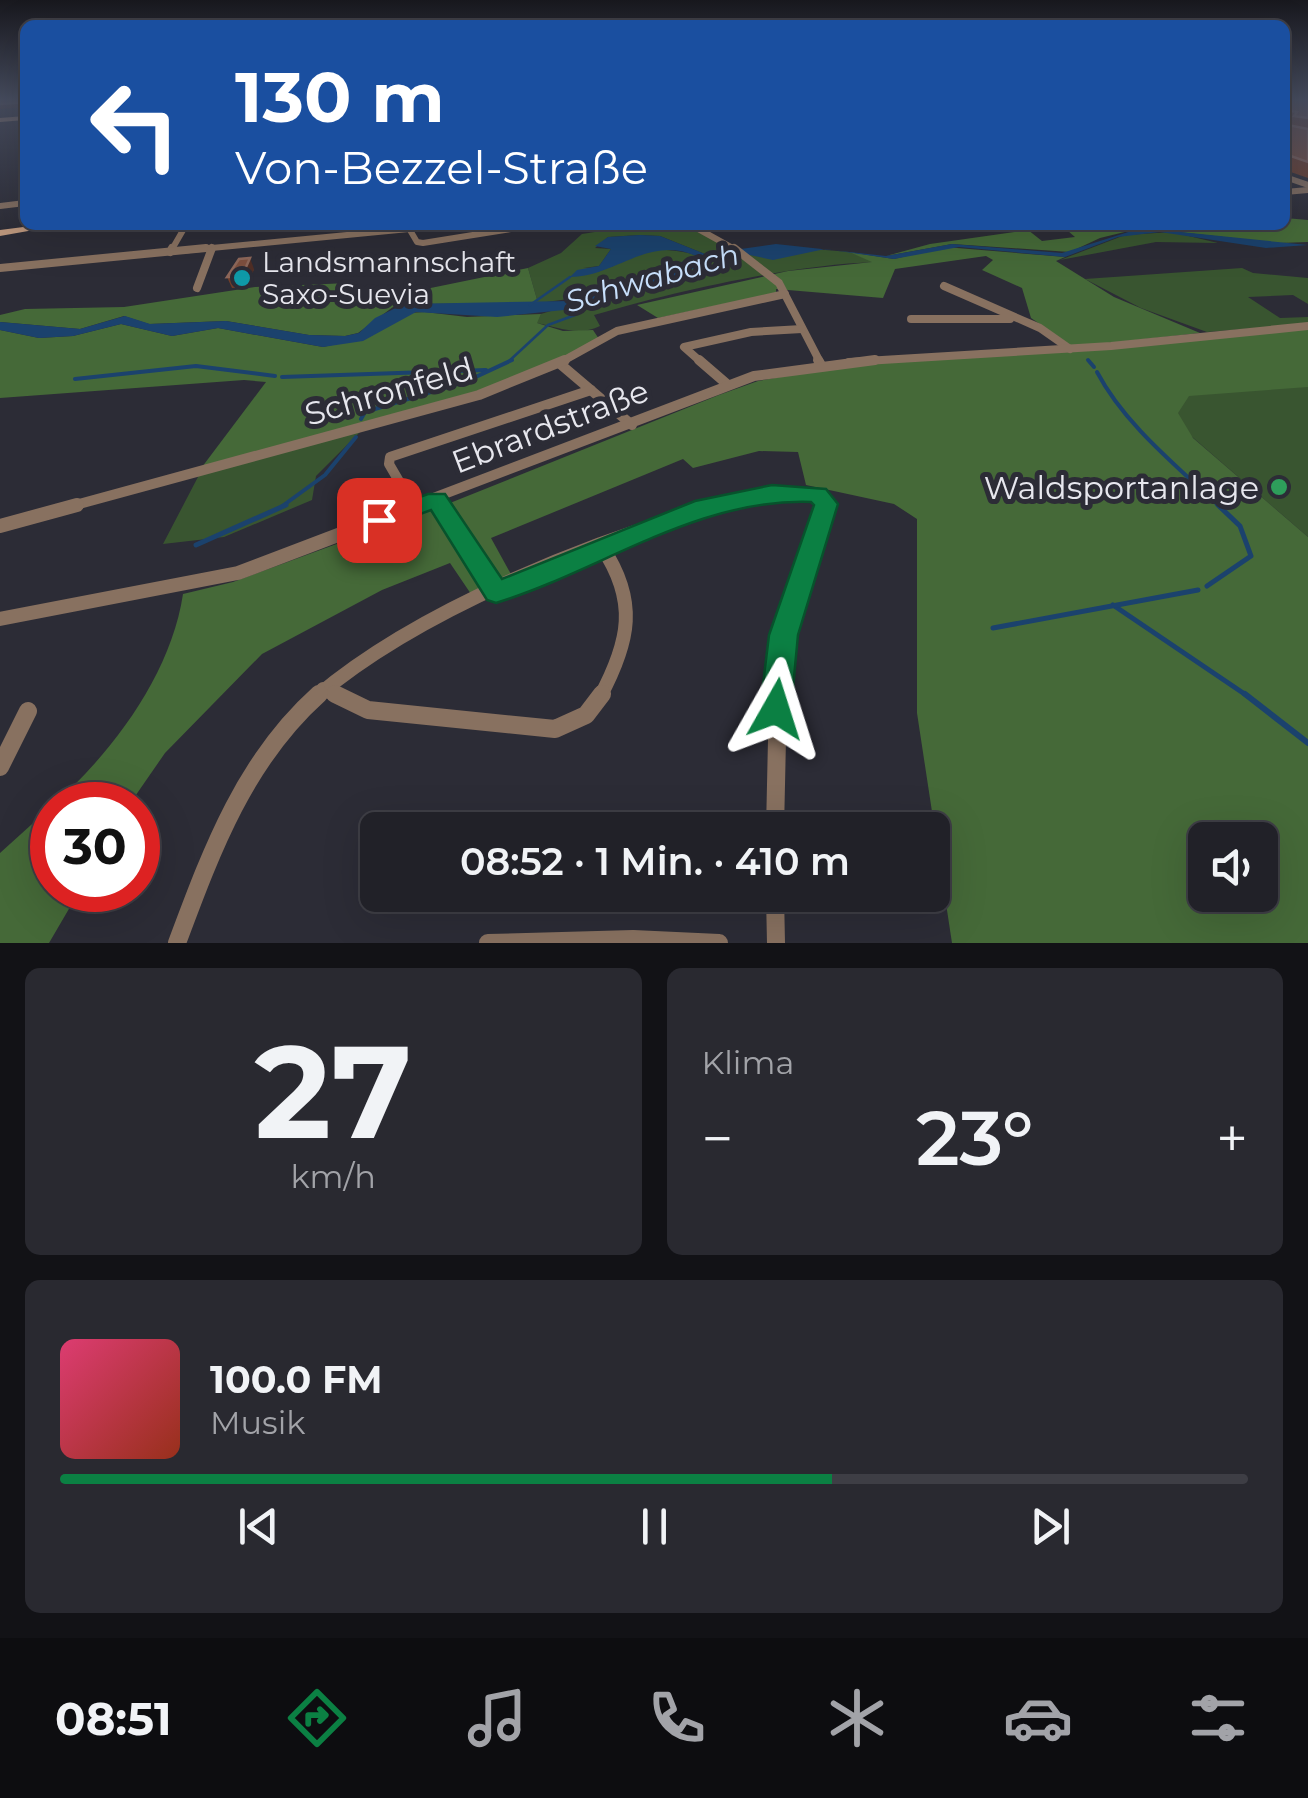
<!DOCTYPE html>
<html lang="de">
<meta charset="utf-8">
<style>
body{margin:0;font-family:Montserrat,sans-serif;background:#292930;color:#f1f3f6;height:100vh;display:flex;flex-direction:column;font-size:38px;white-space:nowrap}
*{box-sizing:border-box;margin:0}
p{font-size:32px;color:#a2a3a8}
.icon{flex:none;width:55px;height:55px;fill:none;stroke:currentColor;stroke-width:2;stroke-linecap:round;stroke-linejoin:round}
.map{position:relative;height:943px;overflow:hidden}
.panel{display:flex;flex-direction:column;gap:25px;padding:25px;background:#121216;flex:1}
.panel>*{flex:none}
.guide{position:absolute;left:20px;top:20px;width:1270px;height:210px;border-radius:15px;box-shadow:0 10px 40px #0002,0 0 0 2px #3e3e45;background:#1a4fa0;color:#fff;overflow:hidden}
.tools{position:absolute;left:1188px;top:822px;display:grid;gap:20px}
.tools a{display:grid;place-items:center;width:90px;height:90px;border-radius:15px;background:#212128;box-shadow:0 10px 40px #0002,0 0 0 2px #3e3e45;font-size:50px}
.speed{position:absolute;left:30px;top:782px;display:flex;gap:20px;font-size:50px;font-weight:700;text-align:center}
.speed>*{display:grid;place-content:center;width:130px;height:130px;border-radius:50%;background:#212128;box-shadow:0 10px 40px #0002,0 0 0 2px #3e3e45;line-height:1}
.speed .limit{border:15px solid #d22;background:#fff;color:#111}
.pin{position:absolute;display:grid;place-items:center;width:85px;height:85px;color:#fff;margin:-42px;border-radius:20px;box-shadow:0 5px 15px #0006}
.me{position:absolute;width:110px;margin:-55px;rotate:6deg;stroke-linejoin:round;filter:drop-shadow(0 0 8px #0008)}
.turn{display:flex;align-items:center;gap:35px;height:210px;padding:0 50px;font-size:45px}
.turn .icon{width:130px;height:130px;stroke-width:2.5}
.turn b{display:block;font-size:70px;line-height:85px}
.big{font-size:75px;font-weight:600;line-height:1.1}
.panel .widget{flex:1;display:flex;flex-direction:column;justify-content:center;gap:15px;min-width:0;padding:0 35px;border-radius:15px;background:#292930}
.panel .dial{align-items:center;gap:0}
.dial b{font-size:130px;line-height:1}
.song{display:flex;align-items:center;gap:30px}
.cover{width:120px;height:120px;border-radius:15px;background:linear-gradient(135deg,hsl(340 70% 55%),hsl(10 70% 35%))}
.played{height:10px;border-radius:5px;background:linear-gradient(90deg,#0b8043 65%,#3e3e45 65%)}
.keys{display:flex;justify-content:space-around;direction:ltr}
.heat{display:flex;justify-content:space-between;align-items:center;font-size:55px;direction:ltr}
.panel .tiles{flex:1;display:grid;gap:25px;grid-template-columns:1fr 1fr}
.widget:last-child{grid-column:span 2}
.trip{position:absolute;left:360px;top:812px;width:590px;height:100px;border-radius:15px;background:#212128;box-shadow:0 10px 40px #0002,0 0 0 2px #3e3e45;font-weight:600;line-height:100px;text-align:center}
.tabs{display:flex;height:160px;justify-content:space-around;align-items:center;background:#0d0d10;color:#a2a3a8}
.tabs .icon{width:70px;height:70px}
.tabs .current{color:#0b8043}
.tabs b{font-size:45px;color:#f1f3f6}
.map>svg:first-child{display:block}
</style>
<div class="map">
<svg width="1308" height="943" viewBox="0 0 1308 943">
<rect width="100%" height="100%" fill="#2c2c36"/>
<g fill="#395530">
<path d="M620 228 691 229 737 250 705 254 660 236 640 235 608 237 595 248 611 249 599 266 583 268 612 267C629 246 675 247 698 256L600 295 538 303 528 268 561 253 582 234Z"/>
<path d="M1172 232 1218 243 1156 242 1060 260 1125 235Z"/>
<path d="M791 247 849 252 875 262C791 265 675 291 594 315L600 326C579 337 558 327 536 323L541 314 729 256Z"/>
<path d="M1242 268 1253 273 1308 278V304L1293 295 1248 297 1280 318 1308 317V324L1207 332 1141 308 1085 279Z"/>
<path d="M1308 379V537L1139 391Z"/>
<path d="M361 431 316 476 312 500 224 537 163 544 199 475Z"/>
</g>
<g fill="#456938" fill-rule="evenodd">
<path d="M1285 218 1308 220V242L1280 243 1141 228 1100 238 1070 252 952 244 886 256 930 244 1028 230 1042 241 1075 237 1068 231 1137 225H1285Z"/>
<path d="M945 247 1065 257 1056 261 1114 297 1200 333 1073 347 1031 318 1022 288 982 270 993 260 986 256 895 269 883 298 776 289V293L658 318 637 305 788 271 872 262 849 252 894 259Z"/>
<path d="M528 268 538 303 413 304 393 307 358 333 345 336 309 335 226 321 149 324 124 316 80 329 0 322V315L25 309 124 307 255 287 349 283 359 297 416 291Z"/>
<path d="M425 312 467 317 541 314 537 323 563 331 593 330 599 339C478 410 333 435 199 471L266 382 244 380 0 398V330L39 338 73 336 121 324 172 336 218 328 323 347 369 337 408 313Z"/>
<path d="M1308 328V387L1189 396 1178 413 1193 438 1308 537V943H952L917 713V519L894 504 806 485 798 452 759 451 693 468 683 459 491 538 512 576 496 583 450 503 719 395 758 381 835 367ZM1205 840H1260V895H1205Z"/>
<path d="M432 509 484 588 471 594 450 563 382 590 262 654 165 753 129 805H53C113 752 171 674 183 594L233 582Z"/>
<path d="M52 806V890H80L49 943H0V853Z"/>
</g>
<path fill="#1b426d" d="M1141 228 1308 245 1266 248 1160 232 1118 237 1065 257 959 247 894 259 825 249 773 260 745 254 709 262 637 293 583 308 497 317 416 312 363 341 323 347 218 328 172 336 121 324 73 336 39 338 0 330V322L80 329 125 316 150 324 226 321 309 335 345 336 359 333 375 318 404 304 570 301 619 288 696 256C648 235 615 277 570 277L577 270 599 266 611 249 595 246 608 237 640 235 660 236 705 254 776 244 886 256 952 244 1062 253Z"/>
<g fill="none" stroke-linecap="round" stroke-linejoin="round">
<g stroke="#1b426d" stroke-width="2.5">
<path d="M530 305 570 277"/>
<path d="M508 362 548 325 575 315 578 306"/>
</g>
<g stroke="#1b426d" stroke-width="4">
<path d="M1088 360 1094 367"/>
<path d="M1097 372C1125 425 1177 466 1220 507"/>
<path d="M282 377 486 370"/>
<path d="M75 379 196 366 275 376"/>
<path d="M361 419 365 412 467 381 512 360"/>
<path d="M281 507 325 475 356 437"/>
</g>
<g stroke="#1b426d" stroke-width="5">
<path d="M196 545 286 505"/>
<path d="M1207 586 1251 556 1240 526 1218 505"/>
<path d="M1113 605 1249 697"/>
<path d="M993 628 1198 590"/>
</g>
<path stroke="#1b426d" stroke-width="6" d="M1245 694 1308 743"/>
<g stroke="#887160" stroke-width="6">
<path d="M1285 177 1308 185"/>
<path d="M1285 192 1308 190"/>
<path d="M0 206 25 203"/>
<path d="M407 225 417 242 423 243 536 225"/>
<path d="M691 225 738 251"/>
<path d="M171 251 186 225"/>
<path d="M180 251 409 229"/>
</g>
<g stroke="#887160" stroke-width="8">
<path d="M734 248 779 283 820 362"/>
<path d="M170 252 172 248"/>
<path d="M0 268 206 248"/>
<path d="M944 286 1040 328 1070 349"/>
<path d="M197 288 212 248"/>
<path d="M911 319H1010"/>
<path d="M561 362 617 331 785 294"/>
<path d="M701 362 684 347 751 332 802 329"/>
<path d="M849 362 1111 346 1308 326"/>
</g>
<g stroke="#887160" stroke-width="10">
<path d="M699 360 728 385"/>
<path d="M818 360 821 365"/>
<path d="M559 363 632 425"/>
<path d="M437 499 442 507"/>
<path d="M68 507 479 395 565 360"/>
<path d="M410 507 754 376 875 360"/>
<path d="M414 507 389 464 390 457 591 390"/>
<path d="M715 507C744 500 806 479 825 507"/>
</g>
<g stroke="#887160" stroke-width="14">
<path d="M441 505 496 593"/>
<path d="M0 526 77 505"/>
<path d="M0 619 238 573 417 505"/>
<path d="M323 689 340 697"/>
<path d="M316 697C418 610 595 539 724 505"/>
<path d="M600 697C630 641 638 601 602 547"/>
<path d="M778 697 784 635 826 505"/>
</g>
<g stroke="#887160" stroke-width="18">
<path d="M335 694 368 710 555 729 586 715 602 694"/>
<path d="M0 767 28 711"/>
<path d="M775 830 778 694"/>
<path d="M775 895 776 943"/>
<path d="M177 943C211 852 244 761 319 694"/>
<path d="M488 943 633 939 719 943"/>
</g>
<g fill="#bb967c" fill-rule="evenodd">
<path d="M25 116V120L0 122V118Z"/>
<path d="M39 225H62L0 236V230Z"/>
</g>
</g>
<g fill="#703d29">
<path d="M1285 99H1308V178L1285 170Z"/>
<path d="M254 269 247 287 232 288 227 277Z"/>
</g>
<g fill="#4f2e25">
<path d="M25 102V107L0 109V104Z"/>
<path d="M250 258 254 269 247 287 242 276Z"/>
</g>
<g fill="#7d4f3e" stroke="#8d675a" stroke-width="2.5">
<path d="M0 99H25V102L0 104Z"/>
<path d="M1285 99H1308V118L1294 116 1297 112 1285 110Z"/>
<path d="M1285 116H1289L1288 125 1308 129V162L1285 154Z"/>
<path d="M250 258 242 276 227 277 239 259Z"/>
</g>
<linearGradient id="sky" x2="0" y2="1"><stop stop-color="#18181e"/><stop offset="0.43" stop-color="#454b5d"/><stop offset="1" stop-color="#454b5d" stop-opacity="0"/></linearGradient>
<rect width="1308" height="231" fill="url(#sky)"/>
<path fill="#0b8043" stroke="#07532c" stroke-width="2.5" d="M772 485 826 489 838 504 798 635 791 709 787 719 776 723 764 719 760 709 769 635 814 505 811 502C696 498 603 570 496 603L487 600 431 510 379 529 366 520 370 515 428 494H445L502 579 695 501Z"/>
<circle fill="#0f9aa8" stroke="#2c2c36" stroke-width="4" cx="242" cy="278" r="10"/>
<circle fill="#2e9e5b" stroke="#2c2c36" stroke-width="4" cx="1279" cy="487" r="10"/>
<g text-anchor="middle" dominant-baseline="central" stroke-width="10" stroke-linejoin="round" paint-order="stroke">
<g font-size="28" fill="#e7e7ee" stroke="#2c2c36" text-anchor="start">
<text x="262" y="262">Landsmannschaft<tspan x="262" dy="32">Saxo-Suevia</tspan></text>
</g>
<g font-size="30" font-style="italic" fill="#c8e0fc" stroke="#2c2c36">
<text transform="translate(652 278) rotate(-16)">Schwabach</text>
</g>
<g font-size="32" fill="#e7e7ee" stroke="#2c2c36">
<text transform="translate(389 391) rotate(-16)">Schronfeld</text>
<text transform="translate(550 426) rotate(-21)">Ebrardstraße</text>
</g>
<g font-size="32" fill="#e7e7ee" stroke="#2c2c36" text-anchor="end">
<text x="1259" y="487">Waldsportanlage</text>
</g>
</g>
</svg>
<div class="tools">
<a><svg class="icon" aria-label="sound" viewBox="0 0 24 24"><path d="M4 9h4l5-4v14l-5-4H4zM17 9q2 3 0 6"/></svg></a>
</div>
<div class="speed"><div class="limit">30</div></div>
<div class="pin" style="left:379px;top:520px;background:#d93025"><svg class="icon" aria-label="arrive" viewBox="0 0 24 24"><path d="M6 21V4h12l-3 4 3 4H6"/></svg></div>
<svg class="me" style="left:776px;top:709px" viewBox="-20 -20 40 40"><path d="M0-17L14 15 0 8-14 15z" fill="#0b8043" stroke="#fff" stroke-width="4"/></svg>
<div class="trip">08:52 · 1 Min. · 410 m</div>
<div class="guide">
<div class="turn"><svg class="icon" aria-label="left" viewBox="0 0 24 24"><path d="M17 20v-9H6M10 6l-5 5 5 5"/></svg><div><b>130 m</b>Von-Bezzel-Straße</div></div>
</div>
</div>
<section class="panel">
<div class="tiles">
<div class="widget dial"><b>27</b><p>km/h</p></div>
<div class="widget"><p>Klima</p>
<div class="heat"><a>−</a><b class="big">23°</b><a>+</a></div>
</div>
<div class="widget">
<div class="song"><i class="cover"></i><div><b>100.0 FM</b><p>Musik</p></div></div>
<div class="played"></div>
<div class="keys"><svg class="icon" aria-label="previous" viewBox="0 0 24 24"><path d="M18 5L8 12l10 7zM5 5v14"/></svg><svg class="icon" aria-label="pause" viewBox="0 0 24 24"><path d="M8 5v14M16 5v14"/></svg><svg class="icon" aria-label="next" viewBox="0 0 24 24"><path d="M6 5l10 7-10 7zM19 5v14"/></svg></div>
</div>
</div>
</section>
<nav class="tabs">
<b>08:51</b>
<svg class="icon current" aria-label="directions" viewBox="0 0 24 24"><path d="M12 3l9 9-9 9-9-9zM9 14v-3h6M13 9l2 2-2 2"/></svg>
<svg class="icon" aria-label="music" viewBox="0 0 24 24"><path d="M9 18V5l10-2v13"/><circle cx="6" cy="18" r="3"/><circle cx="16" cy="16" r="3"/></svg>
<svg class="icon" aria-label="phone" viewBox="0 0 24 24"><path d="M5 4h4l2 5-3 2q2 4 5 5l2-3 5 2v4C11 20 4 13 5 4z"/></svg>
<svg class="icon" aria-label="climate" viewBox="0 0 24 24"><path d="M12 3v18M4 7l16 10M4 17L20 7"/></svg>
<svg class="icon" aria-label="car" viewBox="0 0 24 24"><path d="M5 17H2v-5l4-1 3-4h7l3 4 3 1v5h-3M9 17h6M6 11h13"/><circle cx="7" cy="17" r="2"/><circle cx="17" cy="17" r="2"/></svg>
<svg class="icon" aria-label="filters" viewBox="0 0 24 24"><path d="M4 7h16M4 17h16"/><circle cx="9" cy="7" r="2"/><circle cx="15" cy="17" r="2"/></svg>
</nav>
